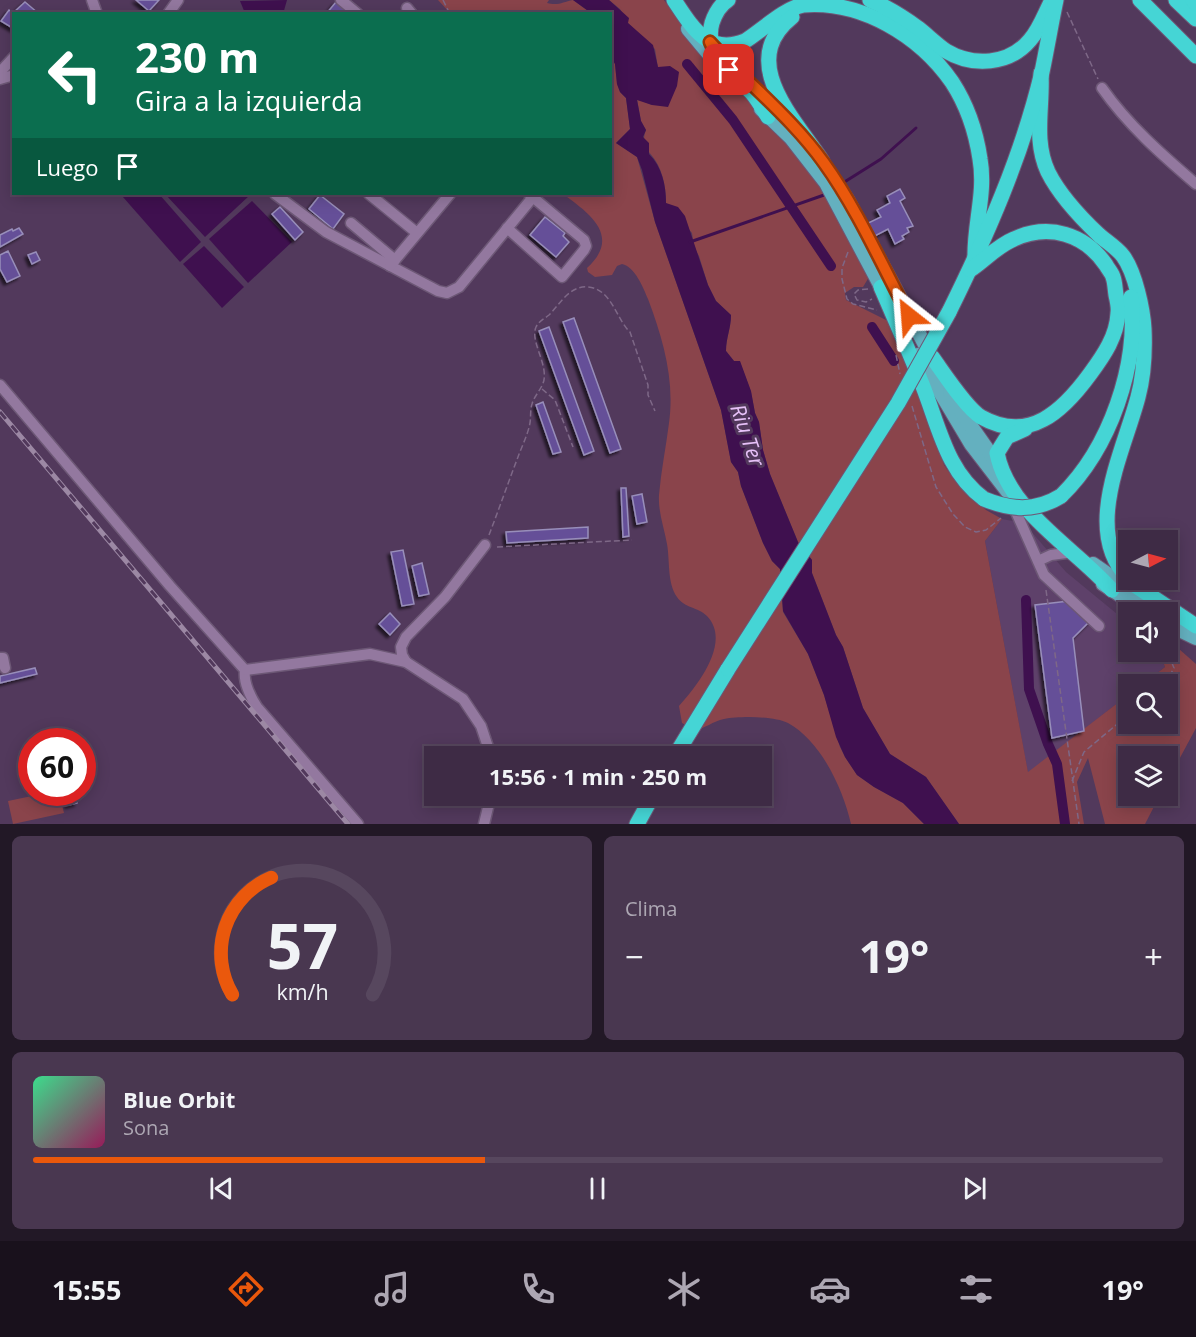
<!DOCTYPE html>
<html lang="es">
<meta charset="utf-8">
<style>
body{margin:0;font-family:"Open Sans",sans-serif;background:#493750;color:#f1f3f6;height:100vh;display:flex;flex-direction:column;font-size:22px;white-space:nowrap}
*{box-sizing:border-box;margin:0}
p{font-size:20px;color:#ada7b3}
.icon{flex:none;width:33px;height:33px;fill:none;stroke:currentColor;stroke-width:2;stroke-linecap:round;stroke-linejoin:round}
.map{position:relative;height:824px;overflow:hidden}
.drawer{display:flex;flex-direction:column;gap:12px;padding:12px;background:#221826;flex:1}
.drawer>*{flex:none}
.top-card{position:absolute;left:12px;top:12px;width:600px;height:183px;border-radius:0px;box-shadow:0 3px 15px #0003,0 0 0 2px #57475e;background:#0b6e4f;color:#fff;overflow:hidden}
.needle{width:39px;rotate:84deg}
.tools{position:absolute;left:1118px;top:530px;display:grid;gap:12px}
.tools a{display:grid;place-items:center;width:60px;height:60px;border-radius:0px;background:#3e2b45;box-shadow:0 3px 15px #0003,0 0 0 2px #57475e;font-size:30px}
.speed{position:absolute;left:18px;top:728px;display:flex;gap:12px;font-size:30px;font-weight:700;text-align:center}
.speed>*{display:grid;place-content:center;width:78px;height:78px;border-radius:50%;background:#3e2b45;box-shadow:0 3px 15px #0003,0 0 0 2px #57475e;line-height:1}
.speed .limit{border:9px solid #d22;background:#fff;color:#111}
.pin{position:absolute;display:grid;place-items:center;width:51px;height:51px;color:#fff;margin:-26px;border-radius:12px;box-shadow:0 3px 9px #0006}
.me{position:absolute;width:66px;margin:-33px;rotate:332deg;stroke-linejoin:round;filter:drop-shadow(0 0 4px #0008)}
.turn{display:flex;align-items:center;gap:21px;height:126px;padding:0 24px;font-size:27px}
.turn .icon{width:78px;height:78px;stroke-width:2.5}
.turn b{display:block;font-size:42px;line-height:51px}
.then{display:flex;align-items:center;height:57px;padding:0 24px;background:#0003;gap:12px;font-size:22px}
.big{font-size:45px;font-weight:700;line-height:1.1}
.drawer .tile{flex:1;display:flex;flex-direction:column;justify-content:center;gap:9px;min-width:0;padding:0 21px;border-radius:9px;background:#493750}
.drawer .dial{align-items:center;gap:0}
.dial svg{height:156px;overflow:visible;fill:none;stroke:#57475e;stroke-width:7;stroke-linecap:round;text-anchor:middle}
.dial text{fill:#f1f3f6;stroke:none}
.song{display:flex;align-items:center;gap:18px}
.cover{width:72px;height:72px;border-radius:9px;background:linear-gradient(135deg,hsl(150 70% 55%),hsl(330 70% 35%))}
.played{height:6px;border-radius:3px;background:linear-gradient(90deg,#ea580c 40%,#57475e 40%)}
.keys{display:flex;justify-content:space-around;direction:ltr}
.heat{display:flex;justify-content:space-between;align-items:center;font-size:33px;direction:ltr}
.drawer .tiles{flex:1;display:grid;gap:12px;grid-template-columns:1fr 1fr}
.tile:last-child{grid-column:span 2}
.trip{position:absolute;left:424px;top:746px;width:348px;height:60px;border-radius:0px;background:#3e2b45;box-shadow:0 3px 15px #0003,0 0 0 2px #57475e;font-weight:700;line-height:60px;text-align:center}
.tab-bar{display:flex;height:96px;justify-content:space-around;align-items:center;background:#19111c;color:#ada7b3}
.tab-bar .icon{width:42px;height:42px}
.tab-bar .selected{color:#ea580c}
.tab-bar b{font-size:27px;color:#f1f3f6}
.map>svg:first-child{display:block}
</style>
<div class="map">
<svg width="1196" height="824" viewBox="0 0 1196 824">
<defs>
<filter id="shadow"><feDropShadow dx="-3" dy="3" stdDeviation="1.5" flood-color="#0009"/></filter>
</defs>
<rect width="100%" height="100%" fill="#52395c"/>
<path fill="#5e416a" d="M1002 519 1024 523 1066 572 1128 623V651H1159L1165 667 1143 684H1128V695L1028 773 985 541Z"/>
<g fill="#8a444b">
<path d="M438 0H549L547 3C558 6 563 2 573 0L591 13H450Z"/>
<path d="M609 0H664L696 44 808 164 819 180 869 277 863 287H854L845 293 846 300 888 321 923 398 944 465 958 485 986 510 1002 519 985 541 1028 772 1128 695V723H1167V684H1143L1165 667 1159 651H1167V643L1170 641 1196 664V728L1167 782V756H1128V795H1160L1145 824H1105L1088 758 1077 782 1084 824H959L926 777 890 754 863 708 843 647 836 635 812 573V560L798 542 770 474 763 450 759 422 755 413 751 392 740 362 734 361 726 351C726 338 731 328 731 315L716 301 708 285 699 256 694 247 692 233 666 203C666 190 664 177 658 165 653 153 639 148 646 130L641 121 637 99 652 105 658 68 655 49 628 23 620 9Z"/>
<path d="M611 57 615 64 617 84 620 92 626 98 630 129 616 143 637 157 655 222 721 410 731 462 738 472 741 486 763 543 772 561 780 569 783 612 808 654 824 695 840 747 845 757 857 775 874 787 903 803 924 824H851C843 789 821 741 788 723 774 716 740 716 724 719 713 721 705 729 694 730L682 723 679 706C697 686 732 642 707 616 698 607 684 608 677 597 667 583 670 560 667 544 664 527 658 512 659 495 661 471 666 447 669 423 675 380 663 339 648 299 643 287 635 267 622 264L617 266 612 275 595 277 588 272 587 268C622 236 589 213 563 194H610Z"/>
<path d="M51 792H59L64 813 13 824 8 801Z"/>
</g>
<g fill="#3f104f">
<path d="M287 0 283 14 245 13 240 1Z"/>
<path d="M573 0H609L629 18 628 23 653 45 658 67 670 66 679 72 677 86 668 107 652 105 637 100 641 121 646 130 643 137 649 143V154C662 167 666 185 666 203L678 207 685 216 708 285 716 301 731 315C731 328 726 338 726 351L734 361H740L751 391 755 413 759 422 763 450 770 474 798 542 812 560V573L836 635 843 647 863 708 890 754 926 777 959 824H924L903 803 874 787 857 775 845 757 836 737 824 695 808 654 783 611 780 569 772 561 763 543 741 486 738 472 731 462 721 410 655 222 642 170 637 157 616 143 630 129 626 98 620 92 617 84 615 64 611 57 610 14 591 13Z"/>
<path d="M127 194H159L201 242 180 262 123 197Z"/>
<path d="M165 194H248L250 195 205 237Z"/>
<path d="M252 201 292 242 248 283 209 239Z"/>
<path d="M204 246 244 287 222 308 183 264Z"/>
</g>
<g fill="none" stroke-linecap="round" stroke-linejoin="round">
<g stroke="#3f104f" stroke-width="3">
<path d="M846 181 881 159 916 128"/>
<path d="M690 242 824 195"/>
</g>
<g stroke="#3f104f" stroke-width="10">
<path d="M687 64 733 120 831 266"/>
<path d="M872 327 894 361"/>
<path d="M1026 600 1029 689 1048 744 1057 764 1065 824"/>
</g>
</g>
<g fill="#655098" stroke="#988eba" stroke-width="1.5" filter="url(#shadow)">
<path d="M136 0H159L149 11Z"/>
<path d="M25 2 38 13 14 14V29L1 21 9 10 13 13Z"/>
<path d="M336 2 349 14H326Z"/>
<path d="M900 189 905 198 900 201 913 226 907 228 909 232 902 236 904 239 895 244 888 229 871 238 864 225 881 217 877 210 890 203 887 196Z"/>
<path d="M320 195 344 214 333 229 309 209Z"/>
<path d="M280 207 303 232 295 240 272 214Z"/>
<path d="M545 217 565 233 563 236 569 242 556 257 530 235Z"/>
<path d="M19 228 23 234 0 247V235L12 229 13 231Z"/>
<path d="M8 251 20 276 7 282 0 269V255Z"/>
<path d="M36 252 40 260 32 264 28 255Z"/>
<path d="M574 318 621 449 610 453 563 322Z"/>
<path d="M549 327 594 451 584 455 539 331Z"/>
<path d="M543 402 561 452 553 454 536 405Z"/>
<path d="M621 488H626L629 536 623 537Z"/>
<path d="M642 494 647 522 637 524 632 496Z"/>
<path d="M588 527V538L507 543 506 532Z"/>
<path d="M403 550 414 604 402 606 391 552Z"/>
<path d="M422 563 429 594 419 596 412 566Z"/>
<path d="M1069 601 1091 620 1073 638 1084 731 1052 738 1035 605Z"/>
<path d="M390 613 400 624 390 635 379 624Z"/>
<path d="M35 668 37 674 0 683V676Z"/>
<path d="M64 792H74L77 803 68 805Z"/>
</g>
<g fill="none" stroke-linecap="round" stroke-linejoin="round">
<g stroke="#6d5876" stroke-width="13">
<g id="minor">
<path d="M92 0 97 14"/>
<path d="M341 0 358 14"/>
<path d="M407 8 412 14"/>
<path d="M168 14 178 0"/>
<path d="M0 72 14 57"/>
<path d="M0 79 14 75"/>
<path d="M1102 88C1128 125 1161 154 1196 184"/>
<path d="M275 194 326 232 438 291 447 293 459 287 533 197"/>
<path d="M369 194 417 233"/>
<path d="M351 223 395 260"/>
<path d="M507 228 562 277 584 250 586 246 584 240 529 194"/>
<path d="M390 266 450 194"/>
<path d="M0 385 170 586 245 670C243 683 250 696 257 707L358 824"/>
<path d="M1012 503 1044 575 1099 626"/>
<path d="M1038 561 1051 555 1066 553"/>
<path d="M0 658H3L5 668"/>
<path d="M406 662 402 655 401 647 406 637 445 597 485 545"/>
<path d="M245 670 370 654 406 662 463 699 481 726 491 756"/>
<path d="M484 824 491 795"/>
</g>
</g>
<g stroke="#6d5876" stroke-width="16">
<g id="major">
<path d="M688 29 718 65"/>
<path d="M755 89 794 128"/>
<path d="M761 109 791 138 826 183 886 296"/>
<path d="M817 154 848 201 931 356"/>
<path d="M918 355 971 444 1011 496"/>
<path d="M950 392 966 419 999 466"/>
<path d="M1093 564 1144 599"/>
<path d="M1103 584 1146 612"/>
<path d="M1167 624 1196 638"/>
</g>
</g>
<g stroke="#6d5876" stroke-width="17">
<g id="highway">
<path d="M674 0C692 27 708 56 745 41 761 31 785 8 803 5 862 0 920 36 952 82 967 105 976 132 980 159 986 193 974 224 975 258"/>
<path d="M728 0C720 5 715 14 712 23 703 54 733 73 752 93 758 100 763 109 768 117"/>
<path d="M870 0C887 7 903 17 918 28 927 35 936 44 946 51 973 67 1009 65 1030 40 1039 30 1044 16 1050 4"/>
<path d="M1140 0 1196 56"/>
<path d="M1176 0 1196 19"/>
<path d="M1193 0 1196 4"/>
<path d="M792 17C736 62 795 119 822 161"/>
<path d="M1041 73C1043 107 1033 140 1048 172 1060 196 1080 217 1099 235 1107 242 1117 248 1123 256 1135 272 1143 310 1144 329 1145 352 1144 375 1138 397 1124 451 1082 530 1128 578"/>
<path d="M881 287C895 319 909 351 922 384 939 426 946 471 984 499"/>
<path d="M949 312C987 235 1022 156 1042 72 1047 48 1051 24 1056 0"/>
<path d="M932 357C943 372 966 408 981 417 1029 444 1063 411 1090 374 1104 355 1117 336 1118 313 1119 307 1117 300 1116 295 1115 289 1115 282 1113 277 1112 273 1108 269 1106 265 1085 234 1049 223 1014 239 997 246 985 260 970 270"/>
<path d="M1025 429 1007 437 997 453C1008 511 1075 548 1112 590"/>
<path d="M1061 496C1110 448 1139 365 1131 297"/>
<path d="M1129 579 1136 586 1196 626"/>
<path d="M675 756 728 669"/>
<path d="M637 824 653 795"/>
</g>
</g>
<g stroke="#7e6887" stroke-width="1.5" stroke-dasharray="6 3" stroke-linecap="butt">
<path d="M443 0 450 14"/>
<path d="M1067 12 1098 79"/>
<path d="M848 252 842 268V279L847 299 853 304 877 310"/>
<path d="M868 289 858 290 854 294 857 300 866 302 872 299"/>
<path d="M896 355 900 374"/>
<path d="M542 389 555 400 573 447"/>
<path d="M912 406 936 487 953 514 965 527 976 532 986 530 1001 518"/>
<path d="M489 535C499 509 508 483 518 457 522 446 528 434 530 423 531 417 530 410 532 404 534 396 542 389 544 380 547 362 530 341 536 327 539 321 544 319 549 315 560 304 570 285 588 287 612 289 616 319 630 332L648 385V395L655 411"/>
<path d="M497 547 632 540"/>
<path d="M1046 590 1079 824"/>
<path d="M1165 684 1174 668 1167 651"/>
<path d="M1072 781 1084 752 1128 715"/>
</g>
<use href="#minor" stroke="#93789f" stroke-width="10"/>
<use href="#major" stroke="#64b0bf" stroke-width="14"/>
<use href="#highway" stroke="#45d5d5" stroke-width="15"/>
<g stroke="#9c88a4" stroke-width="5">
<path id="rail" d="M0 412 348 824"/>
</g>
<use href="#rail" stroke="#52395c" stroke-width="3" stroke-dasharray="9" stroke-linecap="butt"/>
<g stroke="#6d5876" stroke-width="17" stroke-linecap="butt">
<g id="highway-bridge">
<path d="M984 499C1011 510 1035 512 1061 496"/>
<path d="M728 669 898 403 949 312"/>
</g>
</g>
<use href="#highway-bridge" stroke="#45d5d5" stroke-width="15"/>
</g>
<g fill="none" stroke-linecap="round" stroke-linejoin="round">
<g stroke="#983908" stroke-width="15">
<path id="route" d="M729 70 717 57 710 42C747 83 792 118 824 163 856 207 883 267 909 316"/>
</g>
<use href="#route" stroke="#ea580c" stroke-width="10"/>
</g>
<g text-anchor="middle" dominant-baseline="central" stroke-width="6" stroke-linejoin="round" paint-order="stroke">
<g font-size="21" font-style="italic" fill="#e7c1f8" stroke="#52395c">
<text transform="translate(748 435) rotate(71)">Riu Ter</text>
</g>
</g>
</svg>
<div class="tools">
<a><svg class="needle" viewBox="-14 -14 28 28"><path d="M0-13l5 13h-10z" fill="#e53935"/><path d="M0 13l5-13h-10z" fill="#ada7b3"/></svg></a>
<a><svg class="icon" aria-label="sound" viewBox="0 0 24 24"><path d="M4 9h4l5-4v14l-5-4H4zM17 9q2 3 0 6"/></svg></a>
<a><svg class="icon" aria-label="search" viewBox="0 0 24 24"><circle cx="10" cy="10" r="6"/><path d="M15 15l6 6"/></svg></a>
<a><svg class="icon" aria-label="layers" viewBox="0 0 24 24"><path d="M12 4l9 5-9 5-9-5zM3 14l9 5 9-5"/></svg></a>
</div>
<div class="speed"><div class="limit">60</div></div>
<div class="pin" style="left:729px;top:70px;background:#d93025"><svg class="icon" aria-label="arrive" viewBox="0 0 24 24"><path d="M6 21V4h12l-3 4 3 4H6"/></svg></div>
<svg class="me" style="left:909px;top:316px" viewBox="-20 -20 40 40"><path d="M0-17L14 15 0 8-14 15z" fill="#ea580c" stroke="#fff" stroke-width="4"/></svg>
<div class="trip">15:56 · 1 min · 250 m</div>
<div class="top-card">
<div class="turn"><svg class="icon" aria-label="left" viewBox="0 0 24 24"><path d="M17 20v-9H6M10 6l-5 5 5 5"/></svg><div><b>230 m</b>Gira a la izquierda</div></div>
<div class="then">Luego<svg class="icon" aria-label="arrive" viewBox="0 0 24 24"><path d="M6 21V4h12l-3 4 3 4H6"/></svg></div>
</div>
</div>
<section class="drawer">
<div class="tiles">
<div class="tile dial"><svg viewBox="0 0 100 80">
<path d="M14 69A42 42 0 1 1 86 69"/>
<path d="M14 69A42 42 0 0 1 34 9" stroke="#ea580c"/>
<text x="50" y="56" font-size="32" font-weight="700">57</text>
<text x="50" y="72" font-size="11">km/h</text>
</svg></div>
<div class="tile"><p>Clima</p>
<div class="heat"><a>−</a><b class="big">19°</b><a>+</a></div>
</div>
<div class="tile">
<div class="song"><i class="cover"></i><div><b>Blue Orbit</b><p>Sona</p></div></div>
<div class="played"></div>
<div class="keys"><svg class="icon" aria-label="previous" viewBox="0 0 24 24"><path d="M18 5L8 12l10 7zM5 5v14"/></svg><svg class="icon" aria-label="pause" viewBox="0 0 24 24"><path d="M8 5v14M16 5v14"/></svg><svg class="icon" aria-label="next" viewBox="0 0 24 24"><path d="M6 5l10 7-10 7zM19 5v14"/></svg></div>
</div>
</div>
</section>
<nav class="tab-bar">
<b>15:55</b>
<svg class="icon selected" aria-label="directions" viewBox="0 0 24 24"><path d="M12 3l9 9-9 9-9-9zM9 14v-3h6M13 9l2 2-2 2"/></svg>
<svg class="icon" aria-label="music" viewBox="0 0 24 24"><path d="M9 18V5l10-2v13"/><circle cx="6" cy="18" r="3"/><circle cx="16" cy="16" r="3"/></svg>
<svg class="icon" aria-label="phone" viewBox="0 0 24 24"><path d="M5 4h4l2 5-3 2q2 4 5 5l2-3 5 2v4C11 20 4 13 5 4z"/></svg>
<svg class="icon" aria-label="climate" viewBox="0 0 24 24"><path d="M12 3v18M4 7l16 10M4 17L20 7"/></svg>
<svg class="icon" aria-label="car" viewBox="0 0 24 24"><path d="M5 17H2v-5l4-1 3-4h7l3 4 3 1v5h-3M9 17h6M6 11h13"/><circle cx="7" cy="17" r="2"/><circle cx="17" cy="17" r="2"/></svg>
<svg class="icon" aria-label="filters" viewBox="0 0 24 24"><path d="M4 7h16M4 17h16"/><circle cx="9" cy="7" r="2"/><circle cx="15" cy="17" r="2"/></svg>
<b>19°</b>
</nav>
